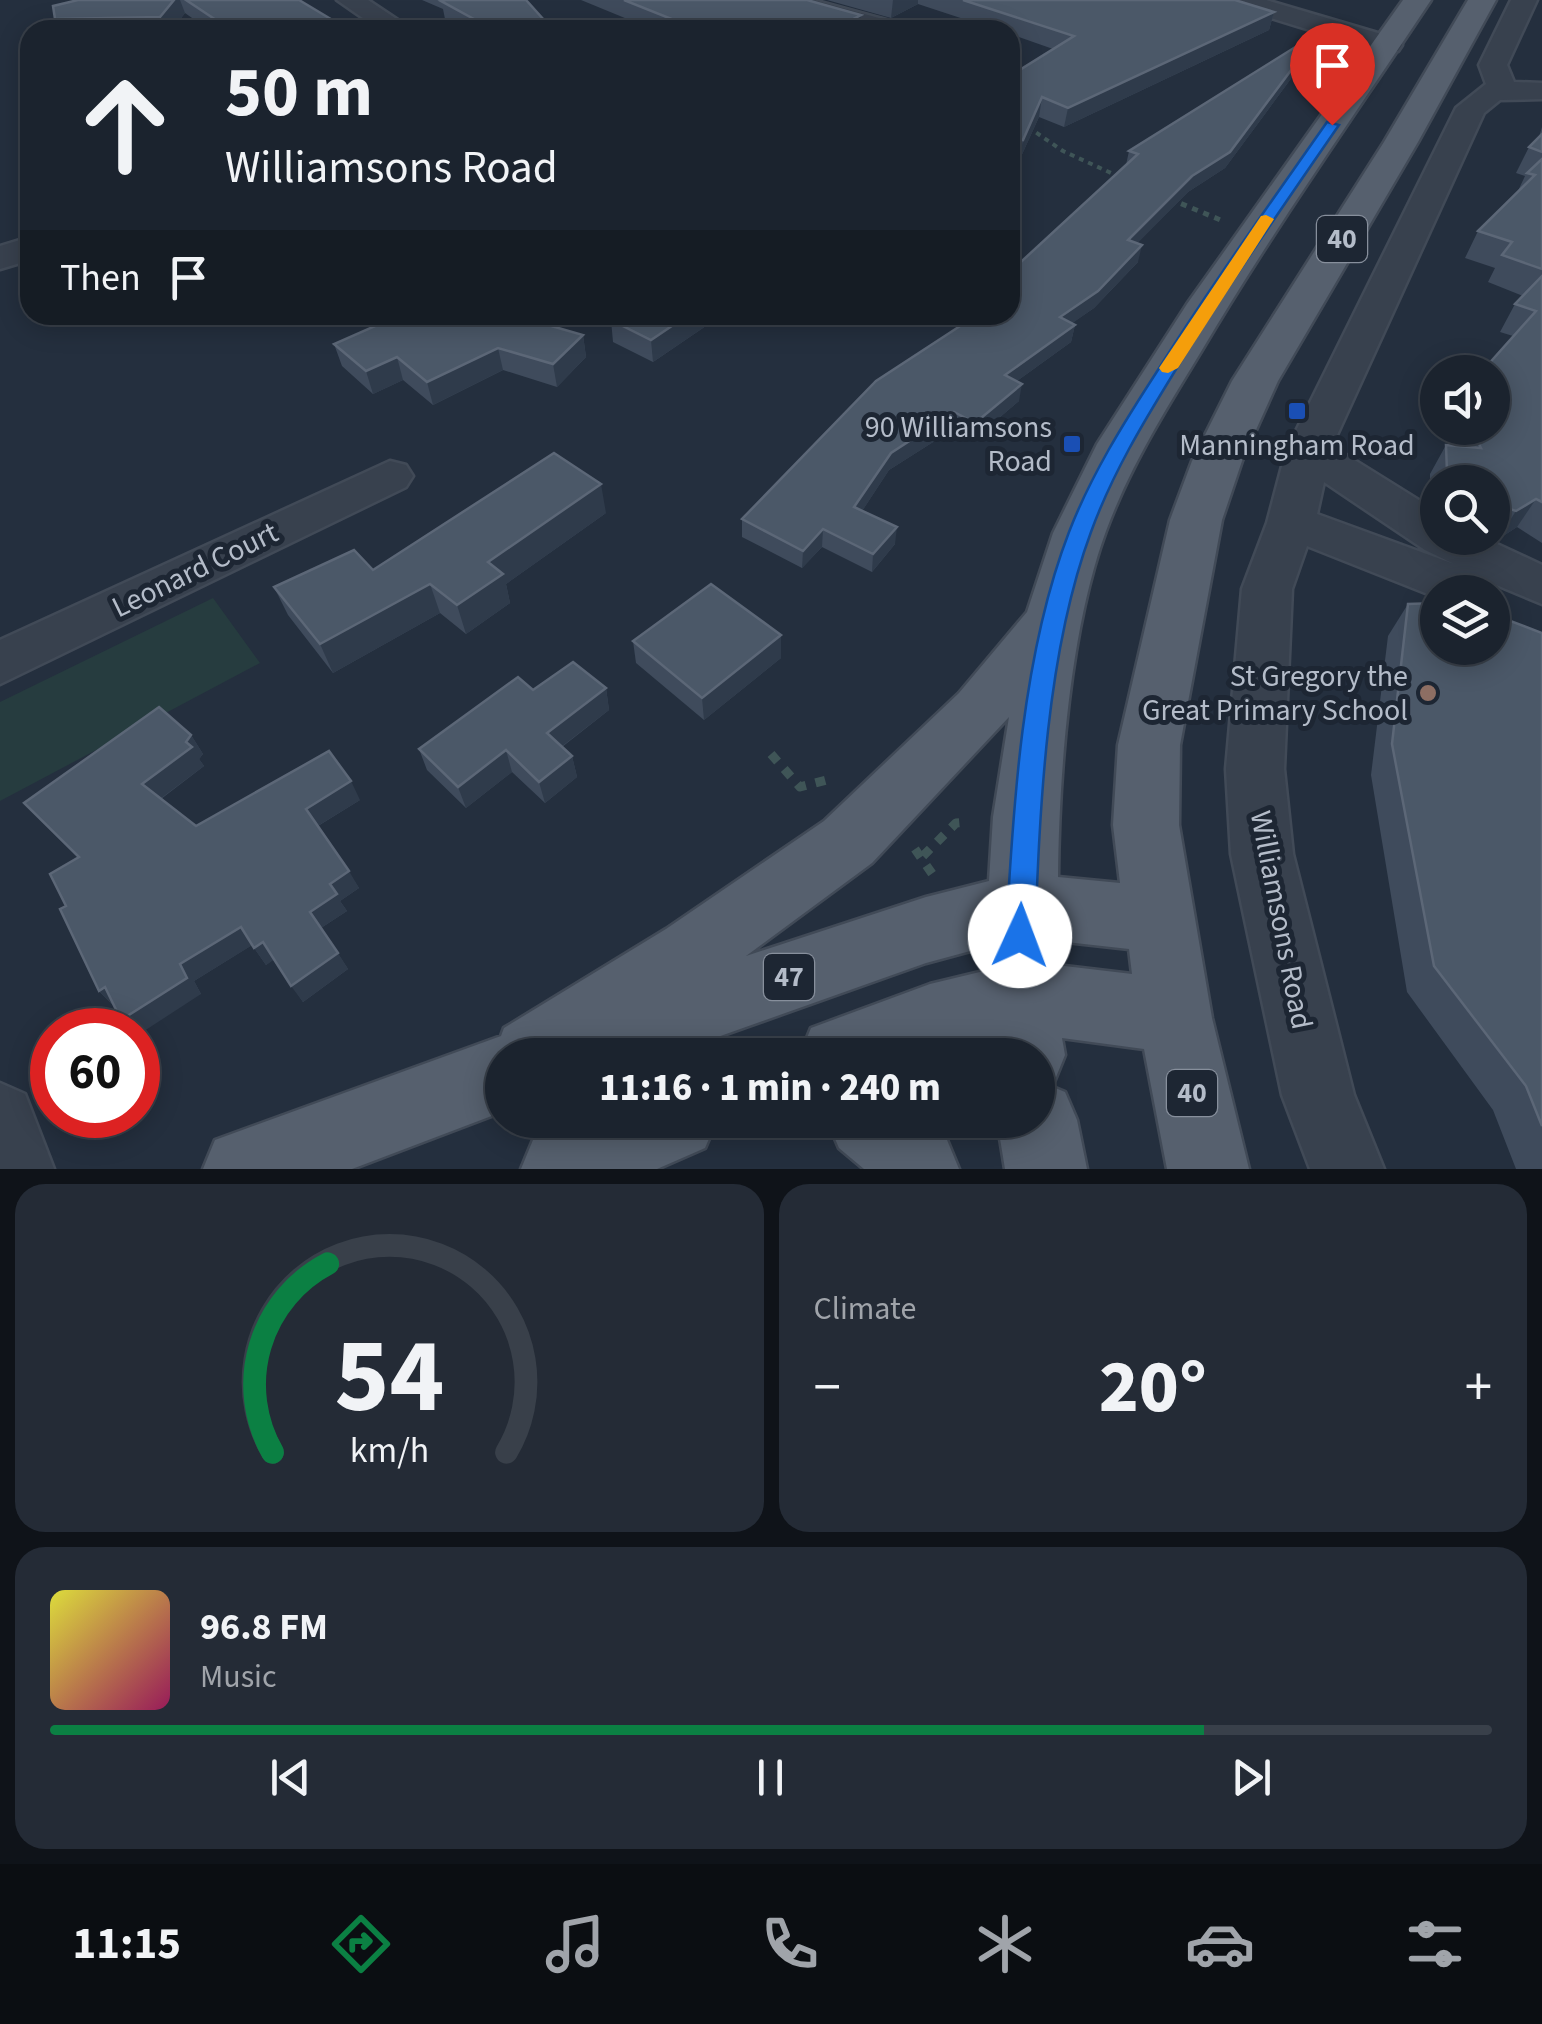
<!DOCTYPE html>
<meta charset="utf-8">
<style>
body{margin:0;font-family:"Source Sans 3",sans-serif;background:#242b36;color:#f1f3f6;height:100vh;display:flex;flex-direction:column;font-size:38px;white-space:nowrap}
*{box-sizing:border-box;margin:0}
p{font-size:32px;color:#a0a4aa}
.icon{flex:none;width:55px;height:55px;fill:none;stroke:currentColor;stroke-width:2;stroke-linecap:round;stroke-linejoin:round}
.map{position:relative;height:1169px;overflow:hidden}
.drawer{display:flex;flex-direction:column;gap:15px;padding:15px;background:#0f1319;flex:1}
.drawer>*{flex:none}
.guide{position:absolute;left:20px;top:20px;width:1000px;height:305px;border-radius:30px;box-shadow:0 5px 25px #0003,0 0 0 2px #39404a;background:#1b232e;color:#f1f3f6;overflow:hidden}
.controls{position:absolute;left:1420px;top:355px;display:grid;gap:20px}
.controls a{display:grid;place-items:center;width:90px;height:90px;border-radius:50%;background:#1b232e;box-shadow:0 5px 25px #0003,0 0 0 2px #39404a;font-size:50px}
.speed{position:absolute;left:30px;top:1008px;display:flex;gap:20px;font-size:50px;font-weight:700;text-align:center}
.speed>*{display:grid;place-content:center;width:130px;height:130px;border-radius:50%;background:#1b232e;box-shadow:0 5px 25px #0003,0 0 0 2px #39404a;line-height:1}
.speed .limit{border:15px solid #d22;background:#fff;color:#111}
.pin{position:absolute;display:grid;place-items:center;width:85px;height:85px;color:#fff;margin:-102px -42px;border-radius:50% 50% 50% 0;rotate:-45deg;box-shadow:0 0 10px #0007}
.pin .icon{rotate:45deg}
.me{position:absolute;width:110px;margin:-55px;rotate:2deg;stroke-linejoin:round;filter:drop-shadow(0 0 8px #0008)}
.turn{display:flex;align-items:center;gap:35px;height:210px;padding:0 40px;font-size:45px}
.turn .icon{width:130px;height:130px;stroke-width:2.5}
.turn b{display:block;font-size:70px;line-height:85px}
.then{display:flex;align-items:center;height:95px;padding:0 40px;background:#0003;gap:20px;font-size:38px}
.big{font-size:75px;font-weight:800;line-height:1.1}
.drawer .widget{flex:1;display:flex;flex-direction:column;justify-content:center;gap:15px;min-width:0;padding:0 35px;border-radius:30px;background:#242b36}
.drawer .dial{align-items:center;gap:0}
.dial svg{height:260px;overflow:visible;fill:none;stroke:#39404a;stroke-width:7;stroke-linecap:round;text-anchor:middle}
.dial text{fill:#f1f3f6;stroke:none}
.song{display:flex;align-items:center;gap:30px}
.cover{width:120px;height:120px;border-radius:15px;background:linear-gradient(135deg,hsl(60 70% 55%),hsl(330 70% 35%))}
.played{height:10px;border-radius:5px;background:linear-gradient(90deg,#0b8043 80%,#39404a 80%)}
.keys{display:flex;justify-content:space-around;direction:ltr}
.heat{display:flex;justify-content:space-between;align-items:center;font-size:55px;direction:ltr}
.drawer .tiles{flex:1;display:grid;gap:15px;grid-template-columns:1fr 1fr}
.widget:last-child{grid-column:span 2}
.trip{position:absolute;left:485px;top:1038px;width:570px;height:100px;border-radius:50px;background:#1b232e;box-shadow:0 5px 25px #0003,0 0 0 2px #39404a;font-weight:800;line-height:100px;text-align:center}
.menu{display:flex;height:160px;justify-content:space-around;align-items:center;background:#0b0e12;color:#a0a4aa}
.menu .icon{width:70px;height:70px}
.menu .active{color:#0b8043}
.menu b{font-size:45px;color:#f1f3f6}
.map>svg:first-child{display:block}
</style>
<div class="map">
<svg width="1542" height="1169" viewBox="0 0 1542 1169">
<rect width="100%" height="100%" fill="#242f3e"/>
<path fill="#263c3f" d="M213 598 260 663 0 801V702Z"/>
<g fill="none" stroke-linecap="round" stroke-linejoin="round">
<g stroke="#414a57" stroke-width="5">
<g id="minor">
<path d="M337 0H368L413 30H380Z"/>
<path d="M771 0H813L901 24 905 30H861L775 5Z"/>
<path d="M1225 0H1266L1398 39 1402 45 1398 51H1378L1229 5Z"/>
<path d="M1511 0H1537L1507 65 1514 82 1542 83V99L1500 100 1484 113 1332 446 1438 512V538H1484L1542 565V604L1494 584 1498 592 1492 602V592H1438V598L1307 546 1292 589 1284 769 1293 854 1354 1095 1384 1169H1310L1282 1095 1231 854 1226 769 1242 589 1267 523 1286 451 1456 108 1486 84 1479 65ZM1324 482 1425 550 1454 564 1317 514Z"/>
<path d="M30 237V260L0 269V246Z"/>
<path d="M390 461 406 465 413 476 406 487 0 684V640Z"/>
<path d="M0 1083 25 1094 54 1169H0Z"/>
</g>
</g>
<g stroke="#414a57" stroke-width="5">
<g id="major">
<path d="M1403 0H1431C1354 116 1273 230 1202 350 1166 409 1130 466 1106 531 1070 628 1059 773 1058 877L1120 883 1113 825 1118 745 1170 520 1192 461 1232 381 1384 142 1468 0H1496L1418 142 1278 381 1242 461 1222 520 1180 745 1179 825 1212 1018 1249 1169H1167L1144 1049 1062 1038 1065 1055 1054 1082 1048 1085 1065 1092 1077 1120 1087 1169H1005L997 1120H1038V1055H989L987 1043 943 1055H800L811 1028 930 984 984 971 985 947 926 963 667 1055H502V1112L352 1169H203L215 1140 501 1036 504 1028 666 929 824 821 959 693 1027 612 1053 533 1097 444 1187 304ZM1009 717 993 817 989 881 926 897 746 956 872 863ZM1057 941 1129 949 1132 974 1056 965Z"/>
<path d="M582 1120H717L705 1148 657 1169H521L533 1140Z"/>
<path d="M827 1120H930L947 1140 959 1169H864L839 1148Z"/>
</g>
</g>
<path stroke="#3f5557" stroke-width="4" stroke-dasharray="5 5" stroke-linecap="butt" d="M1028 127 1063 151 1122 178"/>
<path stroke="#3f5557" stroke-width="5" stroke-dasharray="6 6" stroke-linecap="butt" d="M1170 199 1223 221"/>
<g stroke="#3f5557" stroke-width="9" stroke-dasharray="10 10" stroke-linecap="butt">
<path d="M771 754 800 787 830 779"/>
<path d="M915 849 933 875"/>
<path d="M923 856 956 823 966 822"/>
</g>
<use href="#minor" fill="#38414e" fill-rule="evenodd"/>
<use href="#major" fill="#56606e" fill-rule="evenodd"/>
</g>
<g fill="#3f4b5c">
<path d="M78 0H299L349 30H209L185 13 172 30H60L55 19Z"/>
<path d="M422 0H526L553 30H464L445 19 443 9Z"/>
<path d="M581 0H807L861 15 860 30H654Z"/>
<path d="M827 0H1235L1274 12 1269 30 1064 127 1039 117 1019 161 1010 159V76L1053 49 1010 34V30H997L918 4 891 18Z"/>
<path d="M1315 38 1310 53 1225 168 1188 192 1137 243 1138 262 1094 308 1072 323 1075 325 1071 342 1017 381 1019 401 972 441 952 430 889 470 862 511 895 544 872 572 822 547 802 568 742 537V519L970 320V315H1010V272L1126 165 1129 151Z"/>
<path d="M1542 127V543L1517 527 1497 540 1490 538H1492V482H1438V505L1430 500V474L1446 445 1459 446 1460 428H1492L1513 336 1500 332 1515 304 1523 296 1488 282 1495 268 1465 258 1478 231 1517 193 1525 176 1516 173 1529 147 1539 137Z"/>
<path d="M618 315H722L653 362 613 342 611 320Z"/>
<path d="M541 323 583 335 586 357 557 387 503 370 433 405 403 380 373 394 342 366 334 344Z"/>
<path d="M606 513 506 584 510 603 466 634 440 613 333 673 288 615 274 587 373 570Z"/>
<path d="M1408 604 1542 633V1169H1516L1493 1110 1407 992 1371 775 1388 636Z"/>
<path d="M781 635V658L704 720 636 663 633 641Z"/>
<path d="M606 688 609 710 562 747 572 756 577 777 545 803 512 772 466 808 427 770 419 749 533 690Z"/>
<path d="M191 735 203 754 199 759 204 766 161 799 196 826 360 800 318 826 359 888 340 901 347 911 321 928 348 969 303 1002 274 959 266 965 252 945 194 981 201 994 114 1006 99 991 66 906 78 858 24 803Z"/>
</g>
<g fill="#2f3b4b">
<path d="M174 0H180L185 13 172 30H165L160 17Z"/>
<path d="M893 0H918V4L891 18Z"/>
<path d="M1274 12 1269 30 1064 127 1068 108Z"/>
<path d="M861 15 860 30H831Z"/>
<path d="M1315 38 1310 53 1225 168 1188 192 1124 257 1128 240Z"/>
<path d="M1042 97 1039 117 1019 161 1023 140Z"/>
<path d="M1142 245 1138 262 1094 308 1057 334 1060 317Z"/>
<path d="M688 315H722L653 362 651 340Z"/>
<path d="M1075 325 1071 342 1002 392 1005 375Z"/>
<path d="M583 335 586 357 557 387 553 364Z"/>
<path d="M498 348 503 370 433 405 427 382Z"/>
<path d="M397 357 403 380 373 394 366 371Z"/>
<path d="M1022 384 1019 401 972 441 975 423Z"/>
<path d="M954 412 952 430 889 470 853 525 854 507 891 453Z"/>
<path d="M601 484 606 513 506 584 510 603 466 634 457 605 488 562Z"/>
<path d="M1536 499 1517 527 1497 540 1516 511Z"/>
<path d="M897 527 895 544 872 572 873 554Z"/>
<path d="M823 529 822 547 802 568 803 551Z"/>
<path d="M430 584 440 613 333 673 320 644Z"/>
<path d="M781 635V658L704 720 702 698Z"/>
<path d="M606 688 609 710 552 754 547 733Z"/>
<path d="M191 735 203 754 199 759 204 766 156 802 142 784 186 742Z"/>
<path d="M506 750 512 772 466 808 458 787Z"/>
<path d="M572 756 577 777 545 803 539 782Z"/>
<path d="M351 781 360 800 316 827 306 809Z"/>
<path d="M349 871 359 888 340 901 347 911 321 928 310 912 330 884Z"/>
<path d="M241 927 254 944 194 981 201 994 138 1035V1030H131L121 1020 180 964Z"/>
<path d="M263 942 275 959 266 965 254 948Z"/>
<path d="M338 953 348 969 303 1002 291 986Z"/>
<path d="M105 987 115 1007 99 991Z"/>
</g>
<g fill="#4b5868" stroke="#5c6777" stroke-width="2.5">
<path d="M78 0H174L160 17 55 19 53 6Z"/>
<path d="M186 0H299L349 30H231Z"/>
<path d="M446 0H526L553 30H494L441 1Z"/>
<path d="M624 0H807L861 15 831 30H699Z"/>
<path d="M963 0H1235L1274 12 1068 108 1042 97 1023 140 1010 138V76L1074 36Z"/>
<path d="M1313 36 1315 38 1230 152 1192 176 1128 240 1142 245 1098 291 1060 317 1075 325 1005 375 1022 384 975 423 954 412 891 453 854 507 897 527 873 554 823 529 803 551 742 519 876 381 977 315H1010V280L1017 276 1010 272 1138 154 1129 151Z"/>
<path d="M1542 134V152L1529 147Z"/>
<path d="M1542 159V269L1502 255 1512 242 1478 231 1535 175 1527 173Z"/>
<path d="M1542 276V502L1536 499 1516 511 1500 506 1492 501V482H1463L1447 472 1446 445 1481 448 1475 436V428H1492V372H1483L1486 367 1536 311 1515 304Z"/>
<path d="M400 315H529L541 323 583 335 553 364 498 348 427 382 397 357 366 371 334 344Z"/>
<path d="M618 315H688L651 340 611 320Z"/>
<path d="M554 453 601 484 488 562 503 574 457 605 430 584 320 644 274 587 354 550 373 570Z"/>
<path d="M711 584 781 635 702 698 633 641Z"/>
<path d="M1438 603V648H1492V614L1542 633V1126L1526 1086 1434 966 1392 744 1408 604Z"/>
<path d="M573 662 606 688 547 733 572 756 539 782 506 750 458 787 419 749 518 677 533 690Z"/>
<path d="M159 707 191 735 186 742 192 747 142 784 196 826 329 751 351 781 306 809 349 871 330 884 337 894 310 912 338 953 291 986 263 942 254 948 241 927 180 964 187 978 121 1020 105 987 99 991 60 909 66 906 50 874 79 857 24 803Z"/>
</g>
<path fill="#1a73e8" stroke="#114b97" stroke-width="2.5" d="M1327 122 1339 125C1283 206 1227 287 1175 371 1143 423 1112 474 1091 532 1046 653 1040 807 1035 936L1031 946 1020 950 1010 946 1006 936C1013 806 1022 654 1069 532 1091 475 1123 424 1156 373 1210 287 1269 205 1327 122Z"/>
<path fill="#f59e0b" d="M1266 215 1274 219 1178 368 1168 373 1162 372 1159 368 1261 216Z"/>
<g fill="#1a4fb4" stroke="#1d2633" stroke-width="4">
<rect x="1287" y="401" width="20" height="20" rx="5"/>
<rect x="1062" y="434" width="20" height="20" rx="5"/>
</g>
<circle fill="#8d6e63" stroke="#1d2633" stroke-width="4" cx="1428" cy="693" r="10"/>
<g text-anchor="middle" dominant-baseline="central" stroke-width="10" stroke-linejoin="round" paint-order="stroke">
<g fill="#1d2633" stroke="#878f9c" stroke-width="2.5">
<rect x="1317" y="216" width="50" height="46" rx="8"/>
<rect x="764" y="954" width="50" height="46" rx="8"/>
<rect x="1167" y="1070" width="50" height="46" rx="8"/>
</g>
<g font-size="28" font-weight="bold" fill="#b4bcc9">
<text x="1342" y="239">40</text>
<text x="789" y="977">47</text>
<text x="1192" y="1093">40</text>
</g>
<g font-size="30" fill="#b4bcc9" stroke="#1d2633" text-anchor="end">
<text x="1052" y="427">90 Williamsons<tspan x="1052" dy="34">Road</tspan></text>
<text x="1297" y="445" text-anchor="middle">Manningham Road</text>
<text x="1408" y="676">St Gregory the<tspan x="1408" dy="34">Great Primary School</tspan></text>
</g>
<g font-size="30" fill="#b4bcc9" stroke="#1d2633">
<text transform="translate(195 570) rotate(-26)">Leonard Court</text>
<text transform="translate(1281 920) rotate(79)">Williamsons Road</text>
</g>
</g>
</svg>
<div class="controls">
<a><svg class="icon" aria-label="sound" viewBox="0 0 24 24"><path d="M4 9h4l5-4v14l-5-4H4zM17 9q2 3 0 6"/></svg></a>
<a><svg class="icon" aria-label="search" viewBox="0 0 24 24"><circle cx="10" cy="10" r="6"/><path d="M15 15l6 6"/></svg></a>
<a><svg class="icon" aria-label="layers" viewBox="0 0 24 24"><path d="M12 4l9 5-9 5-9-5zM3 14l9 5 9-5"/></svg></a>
</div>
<div class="speed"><div class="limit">60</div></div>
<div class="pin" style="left:1332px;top:125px;background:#d93025"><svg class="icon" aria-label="arrive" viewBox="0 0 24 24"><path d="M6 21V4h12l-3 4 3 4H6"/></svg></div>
<svg class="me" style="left:1020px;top:936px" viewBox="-20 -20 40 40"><circle r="19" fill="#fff"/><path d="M0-13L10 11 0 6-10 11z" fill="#1a73e8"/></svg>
<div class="trip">11:16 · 1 min · 240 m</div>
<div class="guide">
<div class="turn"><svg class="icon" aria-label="ahead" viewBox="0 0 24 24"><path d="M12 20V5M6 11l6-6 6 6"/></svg><div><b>50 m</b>Williamsons Road</div></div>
<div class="then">Then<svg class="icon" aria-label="arrive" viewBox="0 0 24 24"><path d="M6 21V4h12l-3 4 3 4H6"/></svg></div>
</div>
</div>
<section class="drawer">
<div class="tiles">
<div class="widget dial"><svg viewBox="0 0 100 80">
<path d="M14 69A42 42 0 1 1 86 69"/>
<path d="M14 69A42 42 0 0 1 31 11" stroke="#0b8043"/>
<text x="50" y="56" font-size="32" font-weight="700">54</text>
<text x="50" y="72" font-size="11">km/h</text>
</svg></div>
<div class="widget"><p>Climate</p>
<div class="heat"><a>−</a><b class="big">20°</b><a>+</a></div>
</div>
<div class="widget">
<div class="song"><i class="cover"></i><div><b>96.8 FM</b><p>Music</p></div></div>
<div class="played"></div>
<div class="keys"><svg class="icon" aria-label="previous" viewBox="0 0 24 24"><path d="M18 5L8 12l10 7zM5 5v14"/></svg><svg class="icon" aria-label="pause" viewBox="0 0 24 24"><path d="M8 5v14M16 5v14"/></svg><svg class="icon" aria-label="next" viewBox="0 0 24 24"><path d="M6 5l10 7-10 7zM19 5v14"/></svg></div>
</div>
</div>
</section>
<nav class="menu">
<b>11:15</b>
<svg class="icon active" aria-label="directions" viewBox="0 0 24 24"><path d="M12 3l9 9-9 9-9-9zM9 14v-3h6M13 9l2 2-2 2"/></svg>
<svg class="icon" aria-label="music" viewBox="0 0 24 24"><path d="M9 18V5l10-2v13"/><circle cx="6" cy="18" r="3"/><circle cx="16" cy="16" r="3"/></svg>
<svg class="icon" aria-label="phone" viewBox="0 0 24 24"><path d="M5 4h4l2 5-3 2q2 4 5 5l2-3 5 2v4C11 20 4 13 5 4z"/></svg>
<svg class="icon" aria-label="climate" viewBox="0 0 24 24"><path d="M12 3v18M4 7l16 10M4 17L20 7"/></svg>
<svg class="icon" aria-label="car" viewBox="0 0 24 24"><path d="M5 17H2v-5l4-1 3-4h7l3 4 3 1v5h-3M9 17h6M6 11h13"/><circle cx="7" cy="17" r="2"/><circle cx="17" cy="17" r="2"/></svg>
<svg class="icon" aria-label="filters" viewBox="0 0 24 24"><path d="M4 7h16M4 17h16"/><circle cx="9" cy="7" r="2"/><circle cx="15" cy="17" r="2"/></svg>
</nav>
